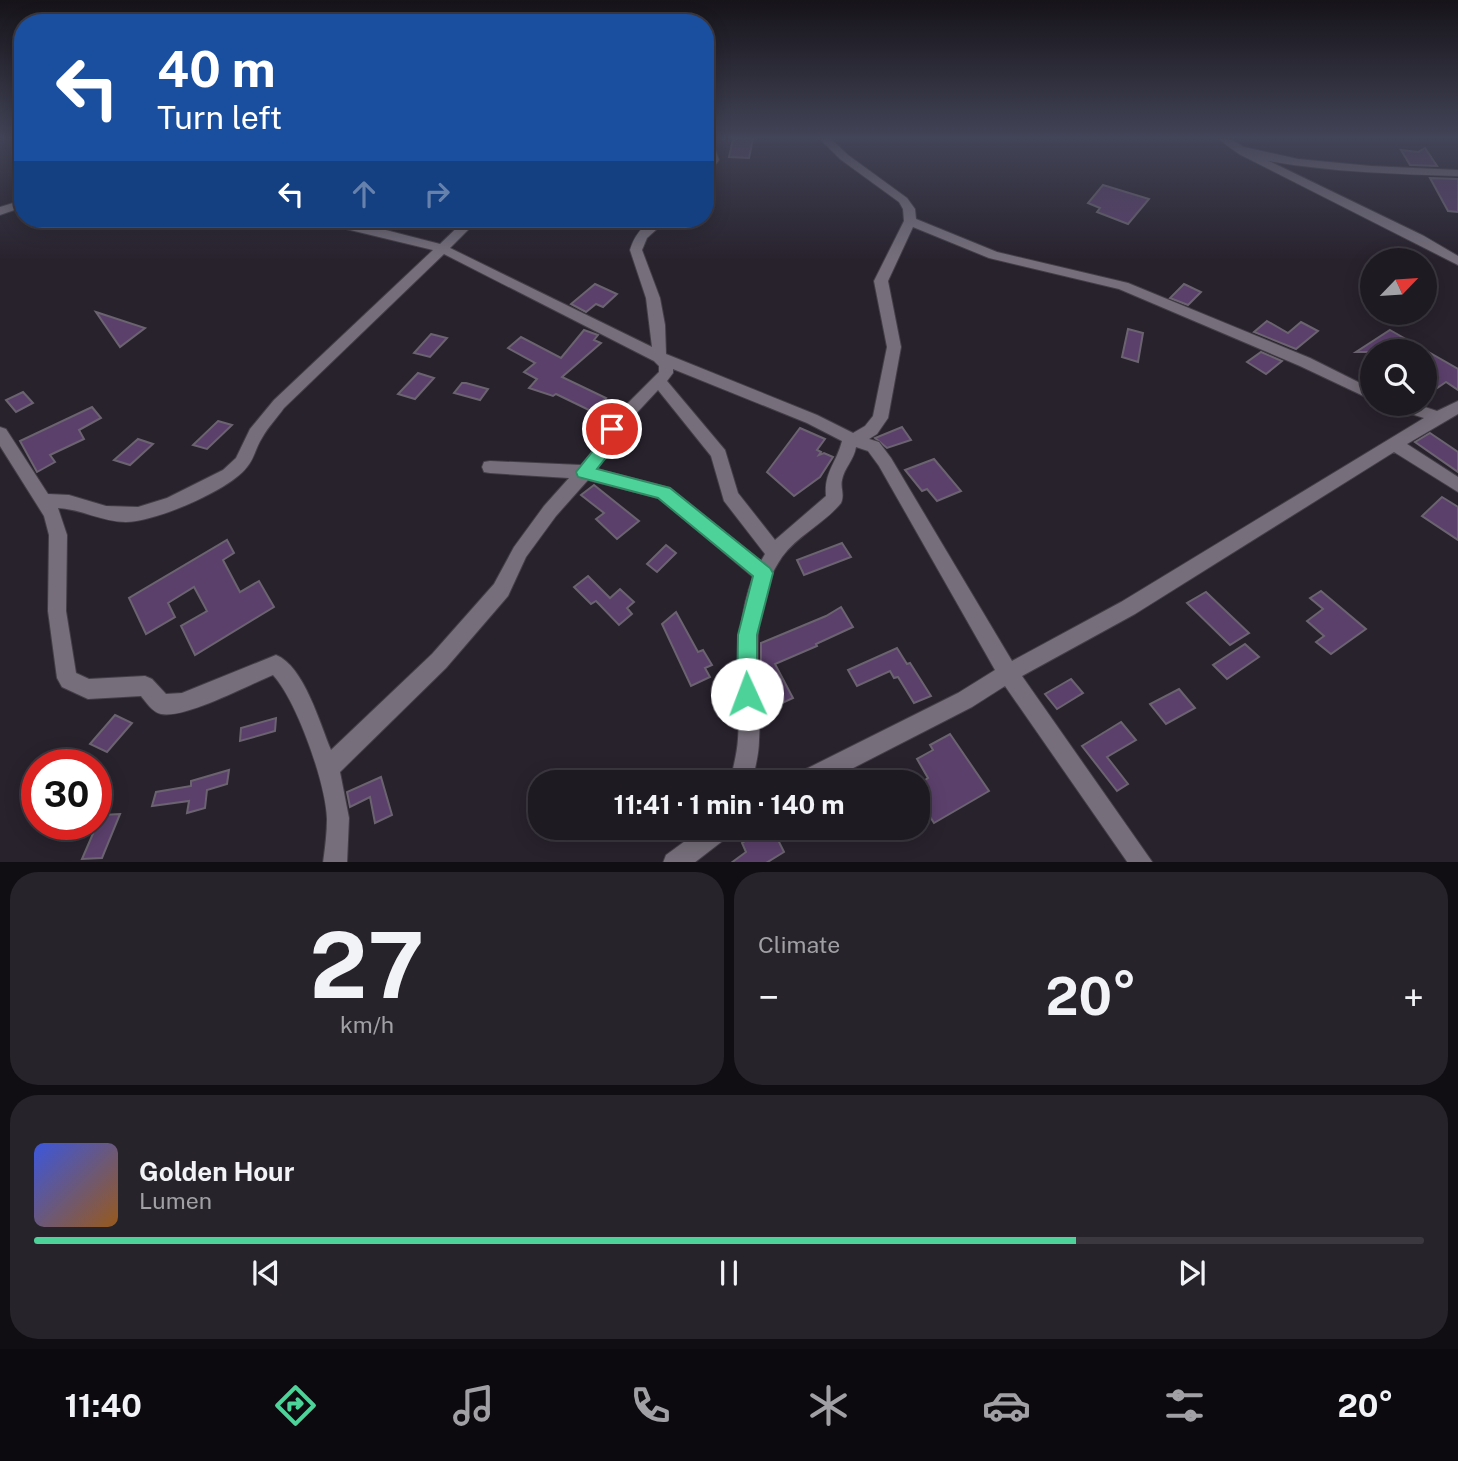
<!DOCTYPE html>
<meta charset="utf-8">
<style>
body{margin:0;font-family:"Public Sans",sans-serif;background:#26232a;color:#f1f3f6;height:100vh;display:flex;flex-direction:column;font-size:26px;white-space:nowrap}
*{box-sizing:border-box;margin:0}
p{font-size:23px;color:#a1a1a5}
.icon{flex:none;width:38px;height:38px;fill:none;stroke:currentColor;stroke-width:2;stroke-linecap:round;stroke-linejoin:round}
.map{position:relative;height:862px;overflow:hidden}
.details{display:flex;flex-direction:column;gap:10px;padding:10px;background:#100e13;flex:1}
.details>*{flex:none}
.guide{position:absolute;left:14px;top:14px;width:700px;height:214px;border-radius:28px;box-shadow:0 4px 18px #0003,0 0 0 2px #3c3840;background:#1a4fa0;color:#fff;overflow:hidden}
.needle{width:46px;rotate:65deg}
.controls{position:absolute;left:1360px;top:248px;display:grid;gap:14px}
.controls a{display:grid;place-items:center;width:77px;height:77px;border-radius:50%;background:#1e1a22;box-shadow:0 4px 18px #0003,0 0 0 2px #3c3840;font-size:35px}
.speed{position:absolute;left:21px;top:749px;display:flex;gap:14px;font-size:35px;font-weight:700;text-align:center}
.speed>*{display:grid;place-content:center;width:91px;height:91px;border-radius:50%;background:#1e1a22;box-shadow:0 4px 18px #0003,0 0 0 2px #3c3840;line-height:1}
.speed .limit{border:10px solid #d22;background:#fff;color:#111}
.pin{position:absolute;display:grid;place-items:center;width:60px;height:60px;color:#fff;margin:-30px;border:4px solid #fff;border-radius:50%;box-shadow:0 2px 7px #0007}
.me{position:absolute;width:77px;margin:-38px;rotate:358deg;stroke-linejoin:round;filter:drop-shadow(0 0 5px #0008)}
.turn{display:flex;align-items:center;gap:24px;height:147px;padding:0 28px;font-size:32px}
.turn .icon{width:91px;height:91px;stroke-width:2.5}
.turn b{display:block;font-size:49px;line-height:60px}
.lanes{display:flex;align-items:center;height:66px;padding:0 28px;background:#0003;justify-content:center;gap:35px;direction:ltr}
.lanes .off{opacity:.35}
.big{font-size:52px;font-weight:700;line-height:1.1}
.details .tile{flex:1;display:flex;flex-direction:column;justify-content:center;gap:10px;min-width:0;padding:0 24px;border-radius:28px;background:#26232a}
.details .dial{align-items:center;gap:0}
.dial b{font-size:91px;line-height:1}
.song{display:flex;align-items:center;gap:21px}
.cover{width:84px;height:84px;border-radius:10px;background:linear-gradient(135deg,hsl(230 70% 55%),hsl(30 70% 35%))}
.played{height:7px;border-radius:4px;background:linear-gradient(90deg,#4dd39a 75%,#3c3840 75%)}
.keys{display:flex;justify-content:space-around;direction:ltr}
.heat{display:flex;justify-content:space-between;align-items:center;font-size:38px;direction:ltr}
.details .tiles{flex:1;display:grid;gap:10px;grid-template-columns:1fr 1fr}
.tile:last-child{grid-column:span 2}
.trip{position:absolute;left:528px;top:770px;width:402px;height:70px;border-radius:28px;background:#1e1a22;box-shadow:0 4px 18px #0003,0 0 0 2px #3c3840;font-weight:700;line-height:70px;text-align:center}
.menu{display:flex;height:112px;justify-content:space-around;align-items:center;background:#0c0a0e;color:#a1a1a5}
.menu .icon{width:49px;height:49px}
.menu .on{color:#4dd39a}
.menu b{font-size:32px;color:#f1f3f6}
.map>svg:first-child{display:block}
</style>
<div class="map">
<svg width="1458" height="863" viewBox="0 0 1458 863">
<rect width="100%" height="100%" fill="#28222d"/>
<g fill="#5b406c" stroke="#6b6470" stroke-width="2">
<path d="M733 139H753L749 158 729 157Z"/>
<path d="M1425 148 1437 166 1410 165 1401 150 1418 152Z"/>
<path d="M1430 178 1458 179V212L1448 211Z"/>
<path d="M1103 185 1149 199 1128 224 1097 212 1100 208 1088 203Z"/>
<path d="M595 284 617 294 603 307 596 304 586 312 571 304Z"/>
<path d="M1184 284 1201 292 1188 305 1170 298Z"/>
<path d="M96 312 145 328 120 347Z"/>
<path d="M1267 321 1288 333 1301 322 1318 331 1296 349 1254 332Z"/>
<path d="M1128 329 1143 333 1138 362 1122 357Z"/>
<path d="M584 330 598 335 594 340 601 343 562 377 606 398 591 411 556 394 553 396 529 388 537 379 524 372 535 363 508 348 521 337 561 358Z"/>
<path d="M1390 330 1458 369V390L1446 382 1424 397V352H1356Z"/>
<path d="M431 334 447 338 430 357 414 353Z"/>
<path d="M1261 352 1282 361 1266 374 1247 362Z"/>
<path d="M418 373 434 378 415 399 398 394Z"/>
<path d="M462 383H466L488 389 480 400 454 393Z"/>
<path d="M23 392 33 403 16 412 6 400Z"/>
<path d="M92 407 101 418 79 430 84 439 50 455 55 462 37 472 20 441Z"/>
<path d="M218 421 232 425 207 449 193 445Z"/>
<path d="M902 427 911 440 887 448 875 438Z"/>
<path d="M800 428 825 439 817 450 821 452 819 455 824 453 833 457 820 477 794 496 767 472Z"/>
<path d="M1430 433 1458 452V472L1415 442Z"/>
<path d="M138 439 153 444 130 465 114 460Z"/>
<path d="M934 459 961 491 937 501 927 489 922 491 905 470Z"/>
<path d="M594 485 639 521 617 539 596 519 604 513 581 495Z"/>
<path d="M1442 497 1458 507V540L1422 516Z"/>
<path d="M227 540 234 553 223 560 240 592 259 581 274 607 195 655 181 626 207 611 194 587 168 603 175 617 146 634 129 598Z"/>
<path d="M842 543 851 557 804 575 797 560Z"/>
<path d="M666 545 676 553 657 572 647 564Z"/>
<path d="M588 576 610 598 620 589 634 602 627 608 632 614 619 625 596 601 591 604 574 587Z"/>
<path d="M1321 591 1366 629 1331 654 1316 642 1324 636 1307 621 1323 609 1310 598Z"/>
<path d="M1206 592 1249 633 1230 645 1187 603Z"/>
<path d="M841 607 853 627 816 644 817 646 775 664 793 698 778 705 761 669V643L826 616Z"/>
<path d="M676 612 698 652 703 650 712 665 705 668 710 677 691 686 662 624Z"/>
<path d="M1245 644 1259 657 1227 679 1213 665Z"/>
<path d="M897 648 907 664 910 663 931 696 914 703 898 677 894 678 890 671 857 686 848 670Z"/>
<path d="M1071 679 1083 693 1057 709 1045 694Z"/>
<path d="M1179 689 1195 708 1166 724 1150 704Z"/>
<path d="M115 715 132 723 107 752 90 744Z"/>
<path d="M276 718 275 731 240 741 241 728Z"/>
<path d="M1121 722 1136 740 1107 757 1128 784 1117 791 1082 746Z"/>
<path d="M950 734 989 791 934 823 919 799V784L928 778 917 759 933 750 930 745Z"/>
<path d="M229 770 227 784 207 790 205 808 187 813 189 801 152 806 156 792 191 786V781Z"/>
<path d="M381 777 392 815 375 823 370 797 350 807 347 792Z"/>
<path d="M120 814 102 858 82 859 101 815Z"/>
<path d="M767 828H802L779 842 784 852 766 863H731L746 852 742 843Z"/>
</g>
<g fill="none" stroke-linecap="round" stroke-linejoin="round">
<g stroke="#433e47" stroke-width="2">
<g id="minor">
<path d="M705 139H712L719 160 709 174 705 175 707 160Z"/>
<path d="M820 139H831L848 155 907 198 915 209 916 219 997 252 1128 283 1310 358 1372 389V400L1300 366 1119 289 989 258 913 227 888 281 901 347 888 418 877 434 869 439 879 442 891 458 1012 661 1121 602 1424 418 1392 408 1390 404H1416L1437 411 1458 401V414L1407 444 1458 477V492L1394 452 1135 614 1022 676 1153 863H1128L1005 686 972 707 826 782H793L796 774 958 693 995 670 879 466 868 451 856 447C854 460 844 468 842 480 840 488 845 494 841 503 824 524 798 535 782 557 744 612 763 679 759 740 759 754 755 768 752 782H730C733 768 737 754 738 739 742 683 732 630 753 577L659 498 588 480 556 516 526 557 508 596 446 668 340 772 349 818 347 863H323C325 848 327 834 327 819 326 784 297 701 273 675 248 685 185 719 161 714 152 712 146 702 141 696L88 699 62 687 57 678 48 611 49 535 44 516 0 446V427L6 429 48 494 69 495 106 506 138 507 167 498 223 470 236 458 250 429 274 400 433 250 346 229 327 219H343L440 244 466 219H479L450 248 652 347 646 298 630 250C636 231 647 219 668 219L647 238 642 250 660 298 665 325 666 354 817 415 853 433 865 426 873 416 887 347 874 281 904 221 903 209 899 202 840 159ZM444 254 654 361 659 366V372L606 425 591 454 581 465 490 461 484 462 482 467 484 472 490 473 569 478 544 506 514 547 494 584 432 654 331 750C320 724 304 666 276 655L182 693 166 694 152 679 145 676 89 679 76 673 66 611 67 535 58 508C81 509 102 522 126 522 155 522 230 490 247 467 254 459 256 447 262 438 268 427 277 418 284 408ZM673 369 807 423 842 441C836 464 824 472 826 496L775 540 738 493 725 450 667 381 673 373ZM658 390 711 456 724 501 765 554 761 561 670 488 597 469 618 433Z"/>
<path d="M1218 139H1230L1244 147 1298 159 1371 166 1458 170V176C1395 174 1332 172 1269 161L1424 236 1458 256V265L1239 154Z"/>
<path d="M23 200V207L0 215V207Z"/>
<path d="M703 828H732L729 836 694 863H663L666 855Z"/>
</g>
</g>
<use href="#minor" fill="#766f7b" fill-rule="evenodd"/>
</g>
<linearGradient id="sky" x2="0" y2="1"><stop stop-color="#161319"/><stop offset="0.53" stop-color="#424457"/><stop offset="1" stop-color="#424457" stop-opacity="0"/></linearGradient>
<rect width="1458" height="260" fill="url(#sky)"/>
<path fill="#4dd39a" stroke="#328964" stroke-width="2" d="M612 423 620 429 608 455 597 469 670 488 770 568 773 573 757 635V694L754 701 747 704 740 701 737 694 738 635 753 576 658 498 578 477 576 472 596 447 607 424Z"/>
</svg>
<div class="controls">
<a><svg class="needle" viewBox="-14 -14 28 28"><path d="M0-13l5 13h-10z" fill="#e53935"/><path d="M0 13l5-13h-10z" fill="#a1a1a5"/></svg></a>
<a><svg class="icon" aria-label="search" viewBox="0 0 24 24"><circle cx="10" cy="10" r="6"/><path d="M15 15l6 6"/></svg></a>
</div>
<div class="speed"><div class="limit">30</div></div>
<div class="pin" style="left:612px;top:429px;background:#d93025"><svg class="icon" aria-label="arrive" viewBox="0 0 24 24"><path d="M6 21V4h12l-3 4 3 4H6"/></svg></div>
<svg class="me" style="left:747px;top:694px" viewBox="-20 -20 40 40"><circle r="19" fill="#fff"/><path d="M0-13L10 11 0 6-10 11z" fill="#4dd39a"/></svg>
<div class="trip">11:41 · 1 min · 140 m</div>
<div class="guide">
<div class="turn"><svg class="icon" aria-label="left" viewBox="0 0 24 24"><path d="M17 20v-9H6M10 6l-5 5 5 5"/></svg><div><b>40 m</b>Turn left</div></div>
<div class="lanes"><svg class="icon" aria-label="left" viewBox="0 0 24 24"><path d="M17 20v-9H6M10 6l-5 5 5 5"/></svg><svg class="icon off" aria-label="ahead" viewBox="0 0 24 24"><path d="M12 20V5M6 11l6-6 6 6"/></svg><svg class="icon off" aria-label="right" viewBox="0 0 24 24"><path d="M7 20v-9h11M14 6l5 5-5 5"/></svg></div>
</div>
</div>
<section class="details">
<div class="tiles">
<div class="tile dial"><b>27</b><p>km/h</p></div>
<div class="tile"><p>Climate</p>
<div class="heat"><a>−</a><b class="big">20°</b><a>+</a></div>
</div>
<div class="tile">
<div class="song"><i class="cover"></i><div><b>Golden Hour</b><p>Lumen</p></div></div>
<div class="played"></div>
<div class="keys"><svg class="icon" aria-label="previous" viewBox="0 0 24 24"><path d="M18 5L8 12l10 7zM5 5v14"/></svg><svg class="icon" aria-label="pause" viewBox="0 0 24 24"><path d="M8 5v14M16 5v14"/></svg><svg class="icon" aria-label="next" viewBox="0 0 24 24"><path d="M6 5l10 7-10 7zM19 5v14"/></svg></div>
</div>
</div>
</section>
<nav class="menu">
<b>11:40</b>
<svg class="icon on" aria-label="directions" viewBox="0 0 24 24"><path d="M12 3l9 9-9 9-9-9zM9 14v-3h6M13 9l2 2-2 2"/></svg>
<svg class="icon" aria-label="music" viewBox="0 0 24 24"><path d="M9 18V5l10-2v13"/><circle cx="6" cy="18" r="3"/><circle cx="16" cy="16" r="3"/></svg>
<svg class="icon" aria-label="phone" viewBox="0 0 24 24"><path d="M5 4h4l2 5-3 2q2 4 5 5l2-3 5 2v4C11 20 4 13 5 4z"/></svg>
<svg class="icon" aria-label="climate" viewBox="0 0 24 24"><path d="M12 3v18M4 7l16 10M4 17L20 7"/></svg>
<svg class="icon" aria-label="car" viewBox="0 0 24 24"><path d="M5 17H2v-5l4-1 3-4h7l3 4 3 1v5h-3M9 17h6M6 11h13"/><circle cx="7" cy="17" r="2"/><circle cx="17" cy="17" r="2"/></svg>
<svg class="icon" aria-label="filters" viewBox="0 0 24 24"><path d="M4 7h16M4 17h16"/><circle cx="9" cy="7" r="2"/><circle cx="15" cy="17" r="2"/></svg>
<b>20°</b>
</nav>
